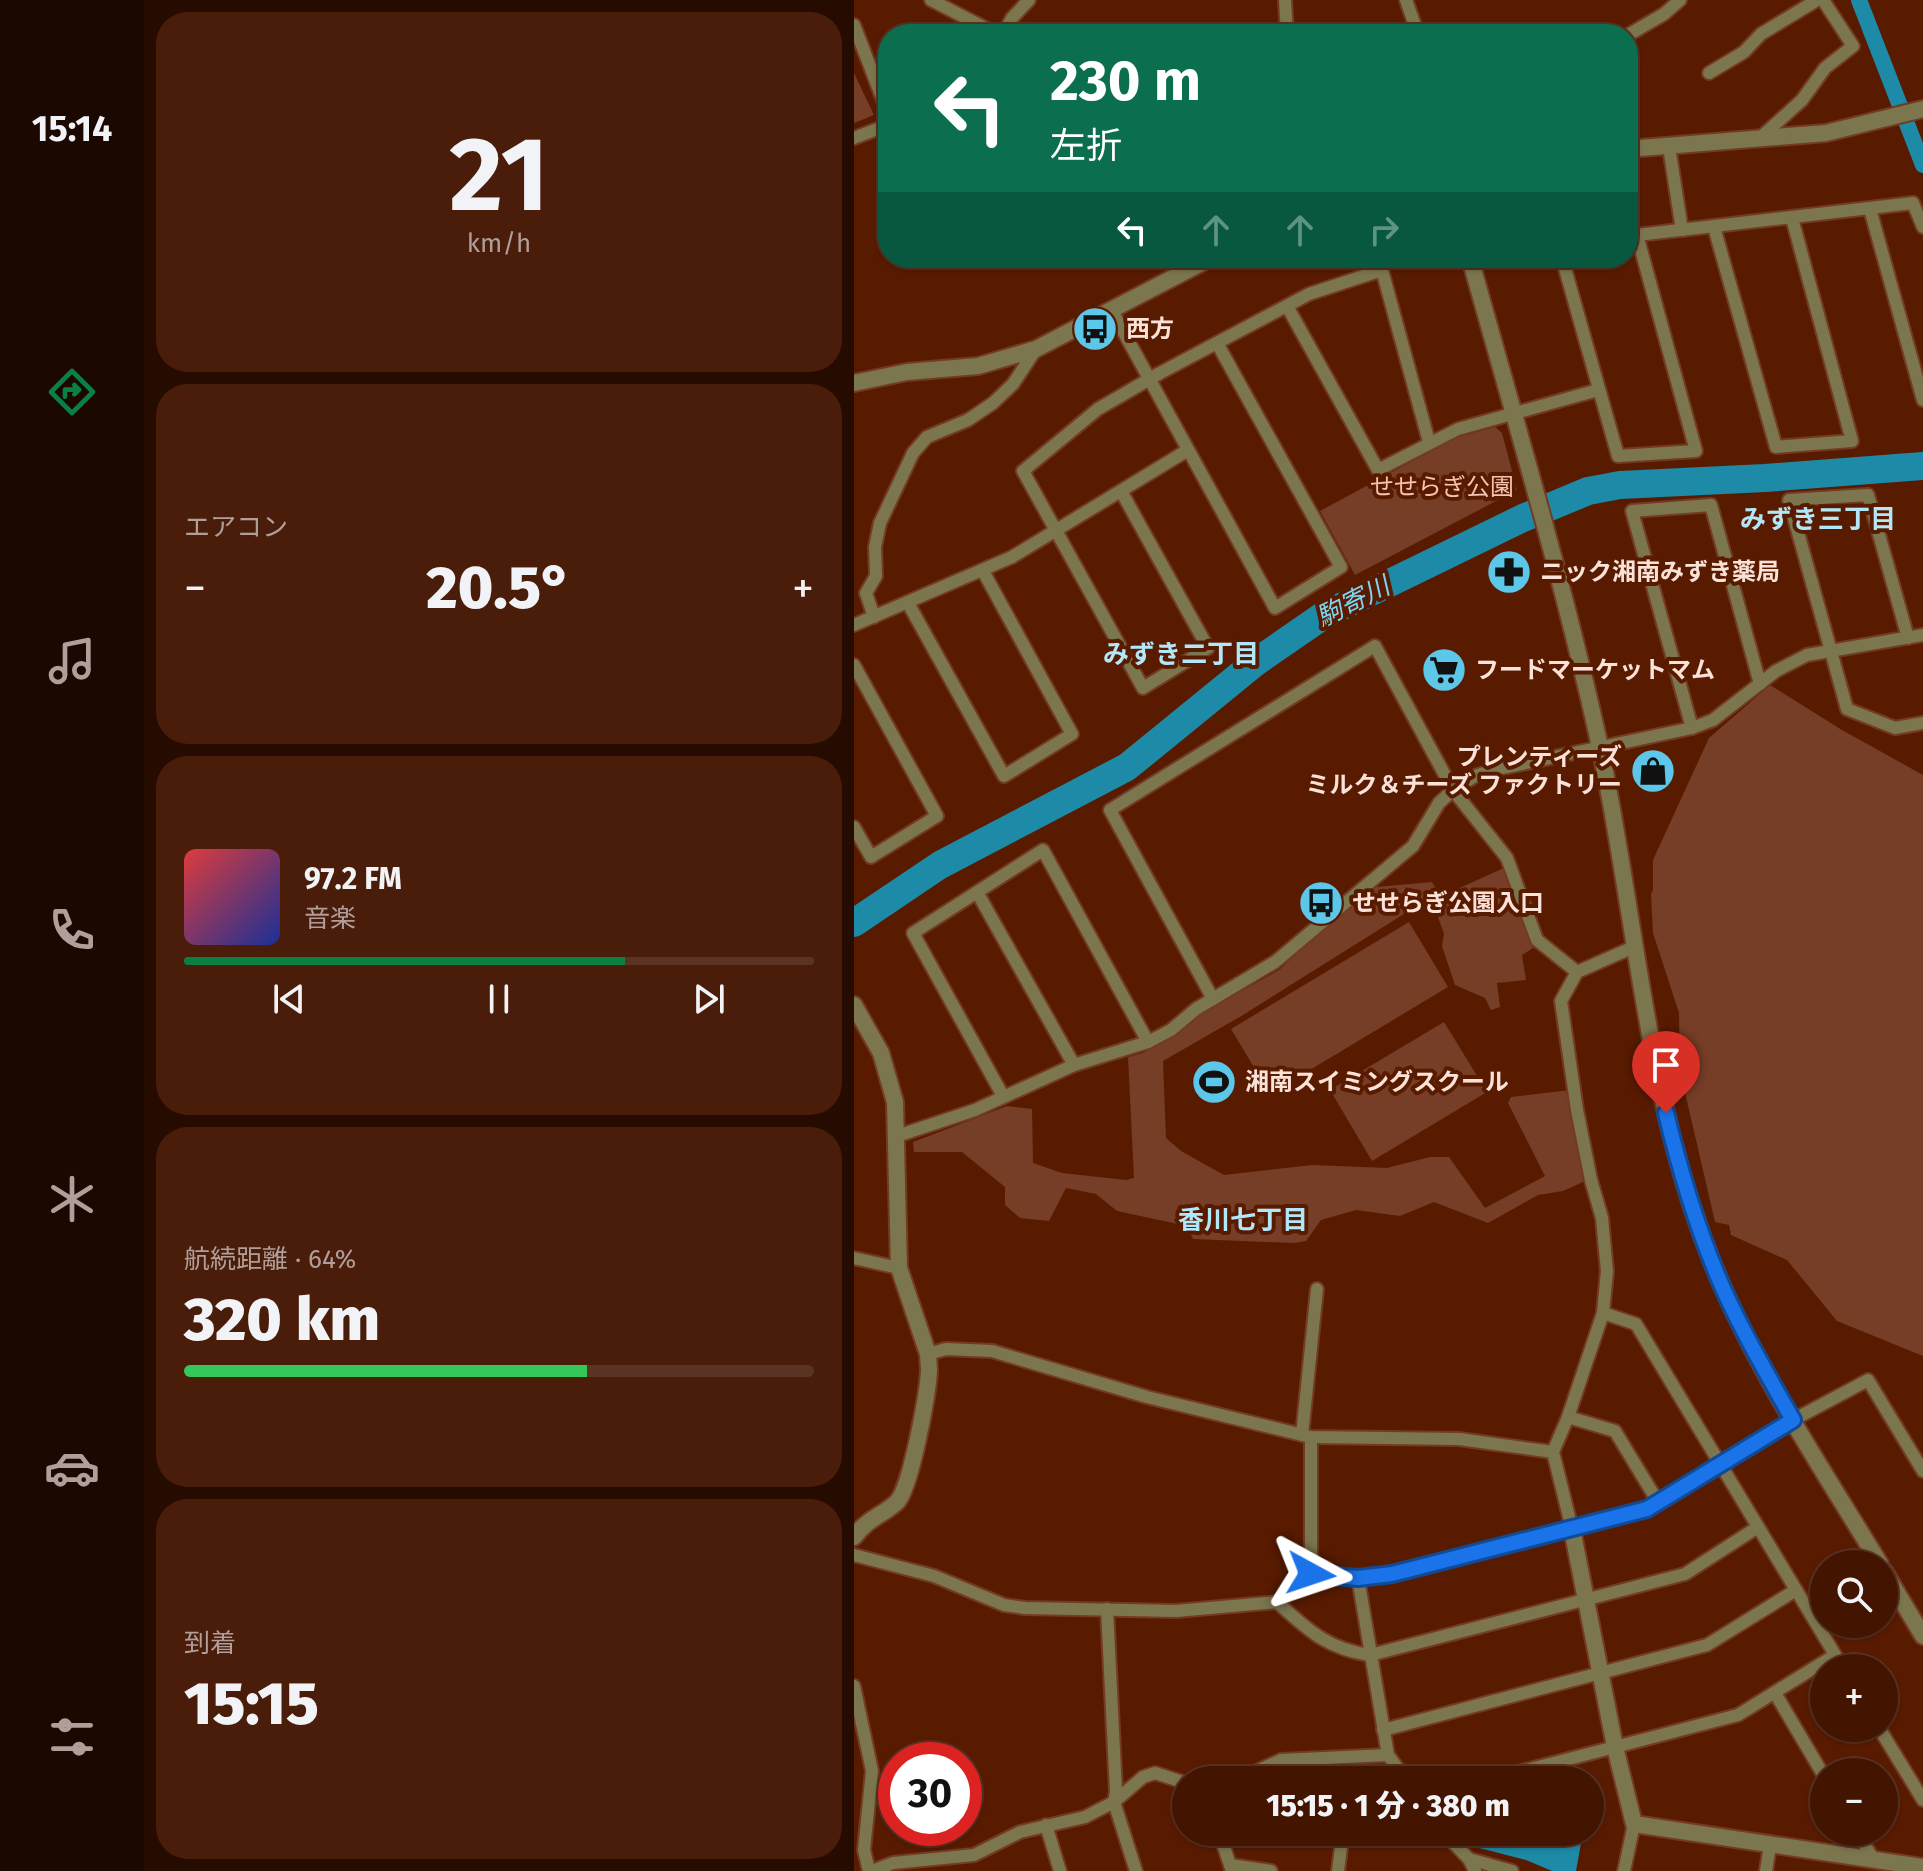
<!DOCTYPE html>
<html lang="ja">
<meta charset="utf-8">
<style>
body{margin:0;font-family:"Fira Sans","Noto Sans JP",sans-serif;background:#4a1d0a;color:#f1f3f6;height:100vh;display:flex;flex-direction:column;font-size:30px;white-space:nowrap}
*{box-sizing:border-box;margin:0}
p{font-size:26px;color:#af9e99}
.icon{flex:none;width:44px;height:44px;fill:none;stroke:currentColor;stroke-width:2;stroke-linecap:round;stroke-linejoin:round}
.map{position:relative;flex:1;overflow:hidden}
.details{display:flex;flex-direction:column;gap:12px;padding:12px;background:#250b00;width:710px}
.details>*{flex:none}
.banner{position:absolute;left:24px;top:24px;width:760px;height:244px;border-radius:32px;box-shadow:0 2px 6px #0004,0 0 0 2px #5b3322;background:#0b6e4f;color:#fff;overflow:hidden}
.tools{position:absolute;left:956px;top:1550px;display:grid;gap:16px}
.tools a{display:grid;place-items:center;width:88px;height:88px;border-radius:50%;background:#431400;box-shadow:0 2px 6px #0004,0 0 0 2px #5b3322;font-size:40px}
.speed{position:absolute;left:24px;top:1742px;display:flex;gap:16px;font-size:40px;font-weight:700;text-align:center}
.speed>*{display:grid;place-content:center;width:104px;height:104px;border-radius:50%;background:#431400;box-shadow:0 2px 6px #0004,0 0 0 2px #5b3322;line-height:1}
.speed .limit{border:12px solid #d22;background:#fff;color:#111}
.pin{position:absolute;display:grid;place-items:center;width:68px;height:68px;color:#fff;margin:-82px -34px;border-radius:50% 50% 50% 0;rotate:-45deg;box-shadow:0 0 8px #0007}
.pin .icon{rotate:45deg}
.me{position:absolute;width:88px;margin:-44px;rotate:95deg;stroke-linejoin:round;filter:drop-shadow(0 0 6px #0008)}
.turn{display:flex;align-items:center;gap:28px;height:168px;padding:0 40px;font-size:36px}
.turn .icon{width:104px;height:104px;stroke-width:2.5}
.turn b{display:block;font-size:56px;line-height:68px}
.lanes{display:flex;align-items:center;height:76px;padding:0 40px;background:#0003;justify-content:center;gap:40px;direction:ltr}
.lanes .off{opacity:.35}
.big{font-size:60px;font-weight:800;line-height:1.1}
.details .card{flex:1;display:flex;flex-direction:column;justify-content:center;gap:12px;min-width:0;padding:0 28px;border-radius:32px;background:#4a1d0a}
.details .dial{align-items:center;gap:0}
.dial b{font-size:104px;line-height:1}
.song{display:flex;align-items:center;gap:24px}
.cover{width:96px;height:96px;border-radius:12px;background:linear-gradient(135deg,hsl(0 70% 55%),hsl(230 70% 35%))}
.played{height:8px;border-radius:4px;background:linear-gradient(90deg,#0b8043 70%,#5b3322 70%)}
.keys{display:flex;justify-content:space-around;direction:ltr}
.heat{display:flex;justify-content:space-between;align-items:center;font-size:44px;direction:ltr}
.charge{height:12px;border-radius:6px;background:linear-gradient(90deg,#34c759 64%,#5b3322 0)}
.trip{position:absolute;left:318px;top:1766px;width:432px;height:80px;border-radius:40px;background:#431400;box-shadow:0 2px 6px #0004,0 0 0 2px #5b3322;font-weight:800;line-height:80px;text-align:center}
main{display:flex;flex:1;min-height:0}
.menu{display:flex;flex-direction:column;width:144px;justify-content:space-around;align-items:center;background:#1b0800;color:#af9e99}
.menu .icon{width:56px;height:56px}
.menu .selected{color:#0b8043}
.menu b{font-size:36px;color:#f1f3f6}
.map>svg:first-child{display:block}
</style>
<main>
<nav class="menu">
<b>15:14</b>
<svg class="icon selected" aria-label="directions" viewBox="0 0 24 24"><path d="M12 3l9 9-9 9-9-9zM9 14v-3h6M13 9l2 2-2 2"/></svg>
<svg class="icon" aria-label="music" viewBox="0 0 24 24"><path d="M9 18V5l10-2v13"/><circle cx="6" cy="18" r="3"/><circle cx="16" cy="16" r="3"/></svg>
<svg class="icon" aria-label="phone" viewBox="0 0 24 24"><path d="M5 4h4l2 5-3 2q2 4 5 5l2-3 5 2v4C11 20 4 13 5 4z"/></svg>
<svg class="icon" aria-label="climate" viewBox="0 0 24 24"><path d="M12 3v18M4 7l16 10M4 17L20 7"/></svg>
<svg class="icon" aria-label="car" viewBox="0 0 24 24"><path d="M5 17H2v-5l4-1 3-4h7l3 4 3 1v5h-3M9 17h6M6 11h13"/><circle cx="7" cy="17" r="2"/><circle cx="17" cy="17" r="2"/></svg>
<svg class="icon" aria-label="filters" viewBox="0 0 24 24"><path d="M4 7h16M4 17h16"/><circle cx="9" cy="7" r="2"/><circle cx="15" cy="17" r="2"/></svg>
</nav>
<section class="details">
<div class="card dial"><b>21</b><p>km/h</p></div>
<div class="card"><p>エアコン</p>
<div class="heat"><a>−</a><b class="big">20.5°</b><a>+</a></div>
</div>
<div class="card">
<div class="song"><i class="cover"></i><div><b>97.2 FM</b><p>音楽</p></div></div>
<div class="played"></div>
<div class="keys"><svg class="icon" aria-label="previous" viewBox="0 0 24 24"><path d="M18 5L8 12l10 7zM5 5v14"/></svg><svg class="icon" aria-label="pause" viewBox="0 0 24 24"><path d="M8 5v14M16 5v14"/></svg><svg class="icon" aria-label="next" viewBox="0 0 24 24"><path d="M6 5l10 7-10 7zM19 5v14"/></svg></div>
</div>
<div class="card"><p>航続距離 · 64%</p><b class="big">320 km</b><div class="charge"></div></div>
<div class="card"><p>到着</p><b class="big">15:15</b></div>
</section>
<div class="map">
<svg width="1069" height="1871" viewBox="0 0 1069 1871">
<rect width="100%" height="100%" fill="#591b00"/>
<g fill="#763d27">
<path d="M0 73 20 115 0 123Z"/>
<path d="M641 427 648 433 663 490 501 575 466 511 601 438Z"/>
<path d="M916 685 988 730 1069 775V1356L983 1321 933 1260 877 1235 875 1225 861 1222 826 1071 825 1013 799 933 797 894 799 890V860L855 738Z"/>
<path d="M650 868 679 948 668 955 672 980 643 983 646 1007 637 1010 631 998 601 985 588 946 590 934 579 903 569 902 389 1015 309 1061 312 1138 327 1151 370 1175 458 1165 533 1168 576 1157H595L631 1208 691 1176 654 1103 657 1097 716 1090 729 1182 709 1191 684 1195 634 1223 580 1202 546 1216 502 1210 467 1220 452 1241 440 1243 339 1239 333 1226 263 1211 242 1194 212 1188 195 1221 166 1218 151 1205V1187L108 1152H60L59 1142 153 1106 178 1109 179 1163 208 1173 272 1180 280 1178 274 1057 289 1053 323 1034 348 1013 425 970 492 907 522 887 578 882 590 902 601 890Z"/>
<path d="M555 922 594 987 416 1094 377 1029Z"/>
<path d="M590 1022 633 1092 518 1161 476 1090Z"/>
</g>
<path fill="#1d8aa7" d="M602 1832H729L722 1871H698L672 1860 610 1844Z"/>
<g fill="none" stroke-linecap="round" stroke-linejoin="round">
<path stroke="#1d8aa7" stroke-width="16" d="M1005 0 1069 165"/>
<path stroke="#1d8aa7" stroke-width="28" d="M0 923 86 865 273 767 402 662 470 615 669 518 734 491 766 485 911 478 1069 466"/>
<g stroke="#733b23" stroke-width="16">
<g id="minor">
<path d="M77 0 139 32 150 33 158 18 175 0"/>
<path d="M431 0 433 34"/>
<path d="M552 0 564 34"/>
<path d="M0 25 34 113"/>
<path d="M774 35 810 14 826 0"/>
<path d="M855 73 890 52 907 34 963 0"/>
<path d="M0 138 34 125"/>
<path d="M905 139 948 100 971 68 999 46 969 0"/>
<path d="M815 147 828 230"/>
<path d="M1016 209 1069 400"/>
<path d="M860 227 922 447 998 441 938 218"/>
<path d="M774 236 1059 203 1069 227"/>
<path d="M708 258 764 456 842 451 783 235"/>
<path d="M433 306 524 470 604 429 744 390"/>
<path d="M257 309 421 608 487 567 363 343"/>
<path d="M267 491 354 648 289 688 169 471 244 409 306 373 455 294 528 270 575 442"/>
<path d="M54 603 150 776 218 734 129 571"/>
<path d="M20 617 12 593 22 576 21 547 26 523 59 453 73 437 114 420 139 403 159 384 182 349"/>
<path d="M0 625 158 557 334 450"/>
<path d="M1054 638 1014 495 935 500 993 709 1041 728 1069 723"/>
<path d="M0 665 83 816 17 857 0 827"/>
<path d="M838 728 778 511 857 505 906 684"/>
<path d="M123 892 220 1065"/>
<path d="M359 999 256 810 521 646 599 790 653 858 683 940 723 972"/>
<path d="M149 1096 59 933 189 850 294 1042"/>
<path d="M43 1136 121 1110 220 1065 294 1042 317 1030 342 1009 421 962 559 846 585 803 599 790 621 776 639 770 838 728 859 720 922 671 953 655 1069 635"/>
<path d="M0 1258 45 1268"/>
<path d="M749 1313 782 1324 989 1668"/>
<path d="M74 1354 92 1349 138 1351 293 1397 457 1437 605 1439 699 1452"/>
<path d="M714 1417 761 1431 804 1502"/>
<path d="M448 1435 463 1289"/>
<path d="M718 1529 699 1452 714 1417 749 1313 753 1271 748 1218 737 1180 723 1110 707 1001 723 972 782 946"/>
<path d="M0 1555 80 1576 150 1605 171 1608 322 1611 423 1602 457 1574 504 1578 538 1574 793 1509 939 1420 1014 1380 1069 1471"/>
<path d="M457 1574V1437"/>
<path d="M504 1578 534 1755 552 1780"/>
<path d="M423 1602C454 1630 473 1649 516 1655L831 1574 904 1527"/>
<path d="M253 1609 262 1792 260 1802 282 1871"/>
<path d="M0 1686 18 1771 10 1850 15 1871"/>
<path d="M921 1693 970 1776"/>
<path d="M1025 1728 1069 1800"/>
<path d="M529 1730 853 1645 942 1590"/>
<path d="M427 1760 446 1780"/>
<path d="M383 1780 427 1760 534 1755"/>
<path d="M634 1780 884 1715 981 1655"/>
<path d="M192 1825 206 1871"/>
<path d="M365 1832 378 1871"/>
<path d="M589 1832 615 1859 621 1871"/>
<path d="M1003 1832 1020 1860"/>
<path d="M615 1859 658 1871"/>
<path d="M376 1865 417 1871"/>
<path d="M18 1871 39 1863 120 1855 166 1832 231 1817 260 1802 289 1777 301 1773 332 1783"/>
<path d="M484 1871 489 1832"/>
<path d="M770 1871 780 1824"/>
<path d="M912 1871 916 1845"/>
</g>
</g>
<g stroke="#733b23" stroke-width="20">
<g id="tertiary">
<path d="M774 149 972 133 1069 109"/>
<path d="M616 258C661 420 710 583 746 747 783 921 793 1110 863 1274 906 1376 969 1470 1026 1564"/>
<path d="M0 383 53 372 124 366 182 349 357 258"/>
<path d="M0 1005 27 1053 41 1102 45 1268 74 1354 75 1370C74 1392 57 1488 43 1502 28 1516 15 1517 0 1537"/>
<path d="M718 1529 761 1747 780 1824 1069 1867"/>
<path d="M1030 1571 1069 1636"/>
</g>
</g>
<use href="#minor" stroke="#7c764f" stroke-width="12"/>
<use href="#tertiary" stroke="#7c764f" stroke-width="16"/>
</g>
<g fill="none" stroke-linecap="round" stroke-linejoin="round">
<g stroke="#114b97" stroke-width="20">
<path id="route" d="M457 1574 504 1578 538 1574 793 1509 939 1420C912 1372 883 1323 862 1272 841 1221 825 1167 812 1113"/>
</g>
<use href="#route" stroke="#1a73e8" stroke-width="14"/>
</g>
<defs>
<g id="bus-disc" transform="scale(2.3)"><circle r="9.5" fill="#5cc7e8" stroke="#591b00"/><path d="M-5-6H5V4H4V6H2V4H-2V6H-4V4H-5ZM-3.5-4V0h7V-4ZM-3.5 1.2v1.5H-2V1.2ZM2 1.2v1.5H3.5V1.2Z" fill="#111"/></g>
<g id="pharmacy-disc" transform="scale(2.3)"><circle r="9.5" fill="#5cc7e8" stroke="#591b00"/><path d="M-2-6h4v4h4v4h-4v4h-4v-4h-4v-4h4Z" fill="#111"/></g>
<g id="supermarket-disc" transform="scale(2.3)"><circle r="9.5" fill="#5cc7e8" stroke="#591b00"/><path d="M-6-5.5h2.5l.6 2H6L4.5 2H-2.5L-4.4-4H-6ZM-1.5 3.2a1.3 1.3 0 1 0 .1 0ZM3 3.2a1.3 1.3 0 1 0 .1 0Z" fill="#111"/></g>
<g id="shop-disc" transform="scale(2.3)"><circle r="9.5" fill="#5cc7e8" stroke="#591b00"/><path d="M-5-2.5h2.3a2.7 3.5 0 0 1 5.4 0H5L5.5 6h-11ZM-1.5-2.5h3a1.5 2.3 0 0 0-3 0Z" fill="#111"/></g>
<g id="stadium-disc" transform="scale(2.3)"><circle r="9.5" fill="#5cc7e8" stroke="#591b00"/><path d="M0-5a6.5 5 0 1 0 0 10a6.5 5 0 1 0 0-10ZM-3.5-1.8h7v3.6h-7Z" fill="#111"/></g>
</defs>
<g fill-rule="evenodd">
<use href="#bus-disc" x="241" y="329"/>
<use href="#pharmacy-disc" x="655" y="572"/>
<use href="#supermarket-disc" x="590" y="670"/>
<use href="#shop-disc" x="799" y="771"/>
<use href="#bus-disc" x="467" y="903"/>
<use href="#stadium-disc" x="360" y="1082"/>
</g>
<g text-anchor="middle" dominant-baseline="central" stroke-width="8" stroke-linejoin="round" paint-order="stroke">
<g font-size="24" font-weight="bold" fill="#fbe2d9" stroke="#591b00" text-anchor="start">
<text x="272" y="329">西方</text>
<text x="686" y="572">ニック湘南みずき薬局</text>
<text x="621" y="670">フードマーケットマム</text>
<text x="768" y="757" text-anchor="end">プレンティーズ<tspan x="768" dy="28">ミルク＆チーズ ファクトリー</tspan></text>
<text x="498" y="903">せせらぎ公園入口</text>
<text x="391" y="1082">湘南スイミングスクール</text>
</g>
<g font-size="24" fill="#f4c3b1" stroke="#591b00">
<text x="588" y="487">せせらぎ公園</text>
</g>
<g font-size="26" font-weight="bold" fill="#b1e7f9" stroke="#591b00">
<text x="964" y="519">みずき三丁目</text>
<text x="327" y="654">みずき二丁目</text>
<text x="389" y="1220">香川七丁目</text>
</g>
<g font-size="26" font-style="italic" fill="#7dd6f2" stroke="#591b00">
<text transform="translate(499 602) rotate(-27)">駒寄川</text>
</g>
</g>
</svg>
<div class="tools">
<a><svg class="icon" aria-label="search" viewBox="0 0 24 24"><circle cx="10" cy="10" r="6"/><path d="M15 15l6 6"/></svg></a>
<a>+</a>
<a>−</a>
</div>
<div class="speed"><div class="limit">30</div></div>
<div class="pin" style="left:812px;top:1113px;background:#d93025"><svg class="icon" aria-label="arrive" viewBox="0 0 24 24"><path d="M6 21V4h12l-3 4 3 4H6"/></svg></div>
<svg class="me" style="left:457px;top:1574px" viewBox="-20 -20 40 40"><path d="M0-17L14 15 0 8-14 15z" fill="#1a73e8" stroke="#fff" stroke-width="4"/></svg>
<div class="trip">15:15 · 1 分 · 380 m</div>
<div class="banner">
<div class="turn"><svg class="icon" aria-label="left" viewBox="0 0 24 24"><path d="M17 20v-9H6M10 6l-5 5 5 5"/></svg><div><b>230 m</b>左折</div></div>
<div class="lanes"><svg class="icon" aria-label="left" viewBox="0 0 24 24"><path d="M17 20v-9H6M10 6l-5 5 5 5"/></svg><svg class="icon off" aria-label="ahead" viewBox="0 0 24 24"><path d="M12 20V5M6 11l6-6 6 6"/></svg><svg class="icon off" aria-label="ahead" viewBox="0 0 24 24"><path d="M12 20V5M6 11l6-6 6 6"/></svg><svg class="icon off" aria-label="right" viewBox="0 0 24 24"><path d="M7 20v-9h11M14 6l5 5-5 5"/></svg></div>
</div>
</div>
</main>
